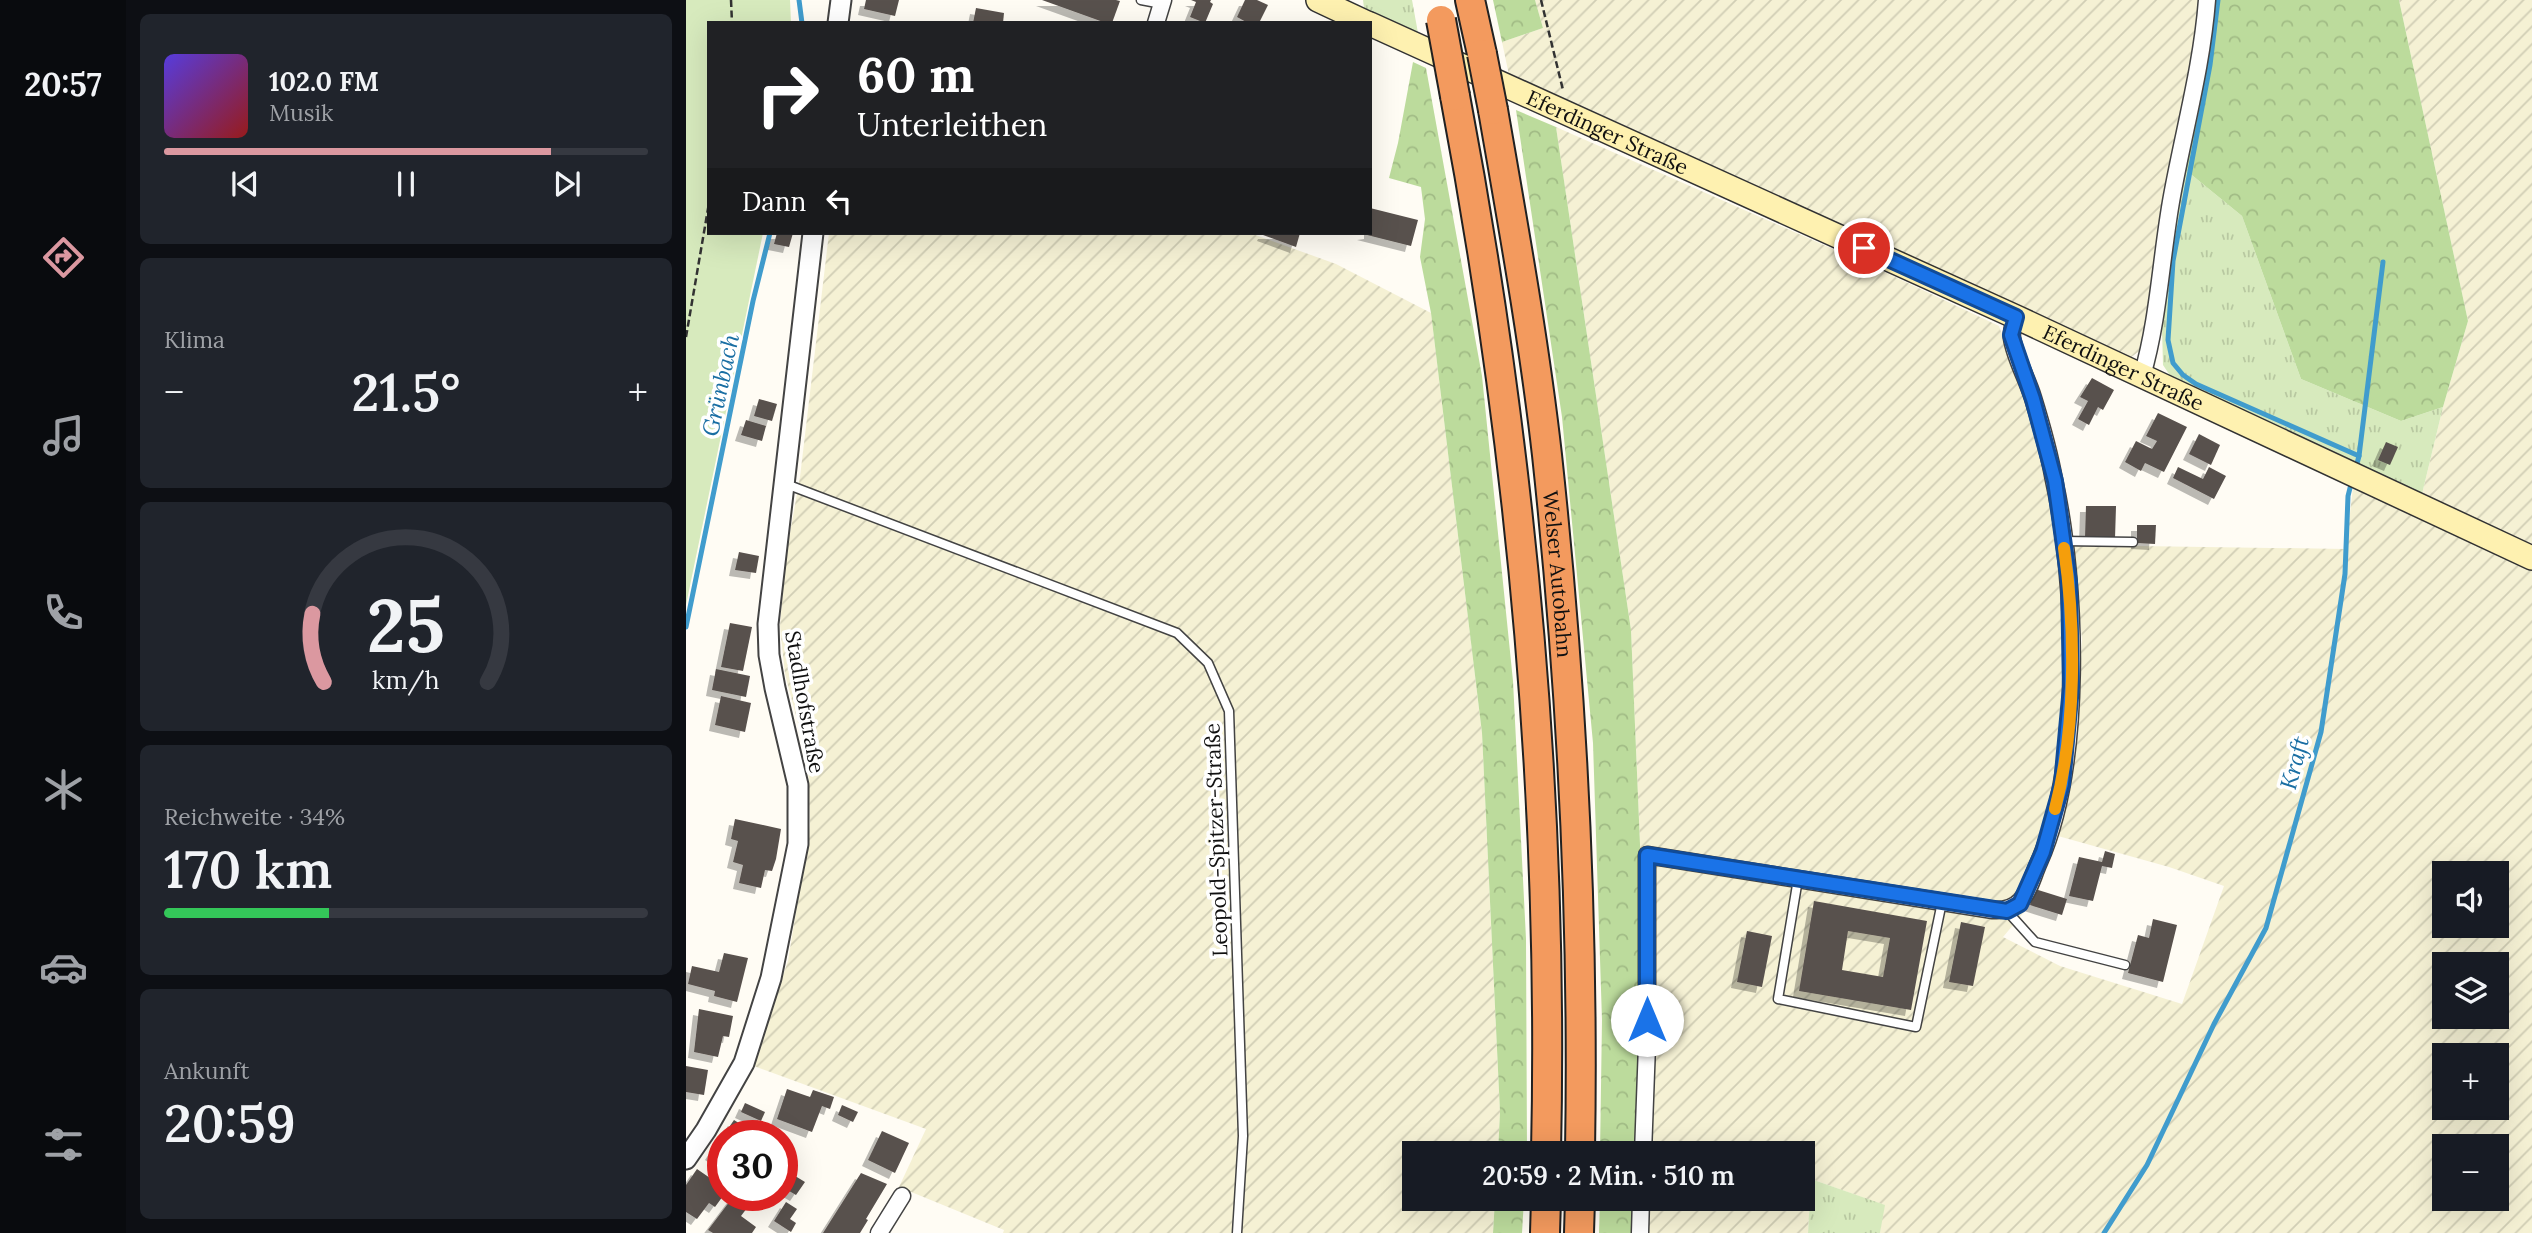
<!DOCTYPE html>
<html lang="de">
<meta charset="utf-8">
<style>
body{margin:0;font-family:Lora,serif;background:#20242c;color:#f1f3f6;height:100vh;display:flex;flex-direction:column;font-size:26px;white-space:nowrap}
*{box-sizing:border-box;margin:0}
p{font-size:23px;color:#9ea1a6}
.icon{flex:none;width:38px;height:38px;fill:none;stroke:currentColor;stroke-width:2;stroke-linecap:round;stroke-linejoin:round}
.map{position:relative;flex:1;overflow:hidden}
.panel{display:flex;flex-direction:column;gap:14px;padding:14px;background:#0d0f14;width:560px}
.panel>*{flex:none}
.banner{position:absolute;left:21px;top:21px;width:665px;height:214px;border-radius:0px;box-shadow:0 7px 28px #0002;background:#202124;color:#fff;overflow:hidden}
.tools{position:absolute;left:1746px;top:861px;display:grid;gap:14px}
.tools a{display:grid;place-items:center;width:77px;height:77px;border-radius:0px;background:#171b24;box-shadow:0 7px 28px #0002;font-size:35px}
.speed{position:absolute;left:21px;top:1120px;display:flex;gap:14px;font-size:35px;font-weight:700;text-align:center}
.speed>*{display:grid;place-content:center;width:91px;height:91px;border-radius:50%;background:#171b24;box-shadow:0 7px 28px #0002;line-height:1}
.speed .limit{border:10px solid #d22;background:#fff;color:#111}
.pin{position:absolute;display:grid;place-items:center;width:60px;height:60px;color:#fff;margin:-30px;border:4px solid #fff;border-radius:50%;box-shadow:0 2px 7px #0007}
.me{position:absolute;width:77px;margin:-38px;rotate:0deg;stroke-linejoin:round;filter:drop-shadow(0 0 5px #0008)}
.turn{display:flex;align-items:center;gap:24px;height:147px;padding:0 35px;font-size:32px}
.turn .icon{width:91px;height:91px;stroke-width:2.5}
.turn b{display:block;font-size:49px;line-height:60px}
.then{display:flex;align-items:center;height:66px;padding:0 35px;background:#0003;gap:14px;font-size:26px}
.big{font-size:52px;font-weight:600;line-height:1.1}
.panel .card{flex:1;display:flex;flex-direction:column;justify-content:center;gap:10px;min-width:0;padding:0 24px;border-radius:10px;background:#20242c}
.panel .dial{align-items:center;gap:0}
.dial svg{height:182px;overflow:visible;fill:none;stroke:#363941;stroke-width:7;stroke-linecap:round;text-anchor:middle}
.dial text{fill:#f1f3f6;stroke:none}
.song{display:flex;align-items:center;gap:21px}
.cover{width:84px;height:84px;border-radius:10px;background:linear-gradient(135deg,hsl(250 70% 55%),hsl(0 70% 35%))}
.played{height:7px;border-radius:4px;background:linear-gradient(90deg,#db98a0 80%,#363941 80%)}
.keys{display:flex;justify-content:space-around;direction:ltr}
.heat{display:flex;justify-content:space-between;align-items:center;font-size:38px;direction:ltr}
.charge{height:10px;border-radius:5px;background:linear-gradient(90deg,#34c759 34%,#363941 0)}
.trip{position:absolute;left:716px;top:1141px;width:413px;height:70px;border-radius:0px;background:#171b24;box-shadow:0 7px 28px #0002;font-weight:600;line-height:70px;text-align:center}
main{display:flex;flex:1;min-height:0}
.tabs{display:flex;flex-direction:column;width:126px;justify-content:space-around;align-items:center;background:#090b0e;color:#9ea1a6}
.tabs .icon{width:49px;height:49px}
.tabs .on{color:#db98a0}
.tabs b{font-size:32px;color:#f1f3f6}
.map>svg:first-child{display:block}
</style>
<main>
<nav class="tabs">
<b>20:57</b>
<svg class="icon on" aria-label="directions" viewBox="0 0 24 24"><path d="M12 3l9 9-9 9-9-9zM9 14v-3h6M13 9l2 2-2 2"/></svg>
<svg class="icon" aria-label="music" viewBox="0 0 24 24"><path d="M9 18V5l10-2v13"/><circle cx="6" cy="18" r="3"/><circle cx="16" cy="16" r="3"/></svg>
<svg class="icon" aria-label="phone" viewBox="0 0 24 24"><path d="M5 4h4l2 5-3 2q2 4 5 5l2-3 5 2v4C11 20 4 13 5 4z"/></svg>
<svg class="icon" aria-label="climate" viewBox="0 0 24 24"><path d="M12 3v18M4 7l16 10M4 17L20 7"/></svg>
<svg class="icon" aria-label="car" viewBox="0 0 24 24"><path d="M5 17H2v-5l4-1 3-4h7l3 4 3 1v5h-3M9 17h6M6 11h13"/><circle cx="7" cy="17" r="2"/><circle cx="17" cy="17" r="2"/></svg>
<svg class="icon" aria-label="filters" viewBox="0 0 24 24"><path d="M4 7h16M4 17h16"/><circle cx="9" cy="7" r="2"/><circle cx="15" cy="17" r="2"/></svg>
</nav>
<section class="panel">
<div class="card">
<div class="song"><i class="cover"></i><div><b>102.0 FM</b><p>Musik</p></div></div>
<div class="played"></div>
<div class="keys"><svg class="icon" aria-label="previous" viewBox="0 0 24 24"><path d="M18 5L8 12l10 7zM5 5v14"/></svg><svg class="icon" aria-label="pause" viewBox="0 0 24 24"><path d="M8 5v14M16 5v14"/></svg><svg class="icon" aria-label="next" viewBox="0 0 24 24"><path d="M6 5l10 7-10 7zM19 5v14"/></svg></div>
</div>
<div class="card"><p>Klima</p>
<div class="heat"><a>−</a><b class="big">21.5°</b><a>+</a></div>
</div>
<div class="card dial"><svg viewBox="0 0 100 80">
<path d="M14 69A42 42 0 1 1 86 69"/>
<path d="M14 69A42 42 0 0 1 9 39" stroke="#db98a0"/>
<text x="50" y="56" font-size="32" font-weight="700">25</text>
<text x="50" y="72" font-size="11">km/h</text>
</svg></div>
<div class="card"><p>Reichweite · 34%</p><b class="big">170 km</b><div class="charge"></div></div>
<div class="card"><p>Ankunft</p><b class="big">20:59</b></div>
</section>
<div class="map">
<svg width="1846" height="1233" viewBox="0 0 1846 1233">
<defs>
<pattern id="farmland-furrows" width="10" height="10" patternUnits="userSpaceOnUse" patternTransform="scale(1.75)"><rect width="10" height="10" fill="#f5f1d4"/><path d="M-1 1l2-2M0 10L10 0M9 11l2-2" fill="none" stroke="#d1ceb5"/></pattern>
<pattern id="grass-tufts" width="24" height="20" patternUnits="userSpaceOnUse" patternTransform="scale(1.75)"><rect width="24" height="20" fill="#d7eabd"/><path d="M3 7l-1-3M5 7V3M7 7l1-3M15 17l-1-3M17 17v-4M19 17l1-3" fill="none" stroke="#b8c8a1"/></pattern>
<pattern id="forest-crowns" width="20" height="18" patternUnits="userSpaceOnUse" patternTransform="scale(1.75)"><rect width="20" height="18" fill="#bcdb9c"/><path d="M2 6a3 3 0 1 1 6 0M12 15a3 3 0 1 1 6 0" fill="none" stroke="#a1bb85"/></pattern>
<filter id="shadow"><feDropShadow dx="-6" dy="6" stdDeviation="0" flood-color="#0004"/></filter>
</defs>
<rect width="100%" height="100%" fill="#fffcf4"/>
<g fill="url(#farmland-furrows)" fill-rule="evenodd">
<path d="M849 0H1514L1511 38 1459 347 1444 358 892 104 823 75 816 42 857 28Z"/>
<path d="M1713 0H1846V544L1736 494 1757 407 1782 321Z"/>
<path d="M870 127 1190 268 1313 326 1353 439 1371 544 1377 637 1378 689 1368 781 1358 831 1332 893 1325 902 1344 905 1317 937 1374 966 1496 1004 1538 886 1483 867 1372 836 1384 784 1396 640 1387 545 1660 549 1667 487 1846 571V1233H1194L1198 1205 1125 1179 1122 1233H949L950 1199H1116V1153H952L954 844 945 630ZM1759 873H1811V926H1759ZM1759 964H1811V1017H1759ZM1759 1055H1811V1108H1759ZM1759 1146H1811V1199H1759Z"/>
<path d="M143 233H564L650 264 745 313 796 733 814 1112 812 1153H728V1199H809L807 1233H317L318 1230 213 1187 240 1129 65 1065 102 961 124 826 122 761 99 674 94 626 99 561 114 477Z"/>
</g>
<g fill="url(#grass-tufts)">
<path d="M677 0H726L732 33 678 8Z"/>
<path d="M1496 167 1556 216 1615 379 1715 421 1757 407 1736 494 1489 383 1477 365 1476 329 1480 258Z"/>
<path d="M1125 1179 1199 1205 1194 1233H1122Z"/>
</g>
<g fill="url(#forest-crowns)">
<path d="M807 0H849L857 28 816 42Z"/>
<path d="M1528 0H1713L1782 321 1757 407 1715 421 1615 379 1556 216 1496 167Z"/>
<path d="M727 62 740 68 796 376 827 681 840 939 841 1153H812L814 1112 796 733 745 313 734 257 739 219 735 187 703 178 712 143Z"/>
<path d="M830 110 870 127 945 630 954 844V1091L952 1153H914L916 1020 907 743 876 417Z"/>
<path d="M809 1199H838L836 1233H807Z"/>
<path d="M914 1199H950L949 1233H913Z"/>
</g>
<path fill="#d7eabd" d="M0 0H104L105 23H23V233H77L0 605Z"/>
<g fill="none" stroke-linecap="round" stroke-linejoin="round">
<g stroke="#409ccd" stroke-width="5">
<path d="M113 0 116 23"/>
<path d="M1532 0 1524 65 1487 261 1482 340 1487 363 1497 375 1510 384 1673 456"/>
<path d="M1669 471 1673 456 1697 262"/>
<path d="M0 627 67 301 84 233"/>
<path d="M1418 1233 1461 1165 1528 1024 1580 928 1635 732 1659 574 1662 496 1666 480"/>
</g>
</g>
<g fill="#59514d" fill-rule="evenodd" filter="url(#shadow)">
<path d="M180 0H213L209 16 178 9Z"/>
<path d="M356 0H430L434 1 426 23H420Z"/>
<path d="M505 0H525L524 2 527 4 519 23 504 17 510 2Z"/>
<path d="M559 0H571L582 5 573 23H562L551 17Z"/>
<path d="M290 8 318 13 317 23H287Z"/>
<path d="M684 208 732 220 725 246 677 234 684 233Z"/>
<path d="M91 233H107L103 247 88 244Z"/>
<path d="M578 233H614L610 247 577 235Z"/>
<path d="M1406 378 1428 390 1417 410 1412 407 1403 425 1392 419 1402 401 1394 397Z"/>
<path d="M73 399 91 404 86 421 68 416Z"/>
<path d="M1472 413 1501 427 1478 472 1459 463 1455 471 1439 462 1450 441 1466 449 1471 441 1460 436Z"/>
<path d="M60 420 80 426 76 441 55 435Z"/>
<path d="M1513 434 1534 445 1525 465 1503 454Z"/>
<path d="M1700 442 1712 447 1704 465 1692 460Z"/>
<path d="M1492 467 1517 479 1523 467 1540 476 1528 499 1487 478Z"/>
<path d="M1400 506H1430L1429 538 1399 537Z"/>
<path d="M1451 525H1470L1469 544 1451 543Z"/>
<path d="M53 552 73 556 70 573 49 570Z"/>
<path d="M44 623 66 627 57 671 35 667Z"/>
<path d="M30 669 64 676 60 697 26 690Z"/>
<path d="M35 696 65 703 59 732 29 725Z"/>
<path d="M49 819 95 829 90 859 86 871 79 870 75 888 53 883 57 865 47 862 52 841 45 839Z"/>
<path d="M1419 851 1429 854 1426 868 1416 866 1407 901 1383 896 1393 857 1416 862Z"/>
<path d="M1349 889 1381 899 1376 915 1344 905Z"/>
<path d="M1128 901 1241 921 1225 1010 1113 991ZM1162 931 1204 938 1197 977 1156 970Z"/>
<path d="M1467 919 1491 925 1477 982 1442 973 1452 935 1463 938Z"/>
<path d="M1275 922 1299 927 1287 986 1263 982Z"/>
<path d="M1061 931 1086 936 1076 987 1051 982Z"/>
<path d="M38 953 62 958 51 1002 28 996 29 991 2 984 6 966 33 972Z"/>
<path d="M13 1009 47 1016 43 1037 37 1036 32 1057 8 1052Z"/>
<path d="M0 1066 22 1070 18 1095 0 1092Z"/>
<path d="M101 1089 124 1097 127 1090 148 1097 144 1109 136 1106 126 1132 91 1119Z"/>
<path d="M59 1103 79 1112 75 1121 55 1112Z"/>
<path d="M156 1105 172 1112 167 1122 152 1115Z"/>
<path d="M48 1120 73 1136H37Z"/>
<path d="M196 1131 223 1143 209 1173 182 1160Z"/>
<path d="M37 1136V1162L25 1154Z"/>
<path d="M96 1168 119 1182 110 1195 98 1188 100 1185 96 1183Z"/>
<path d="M11 1169 37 1187V1196L29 1207 23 1203 11 1219 0 1212V1185Z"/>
<path d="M175 1173 201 1184 180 1219 182 1220 174 1233H137Z"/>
<path d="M47 1197 61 1208 55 1216 70 1227 66 1233H27L22 1230Z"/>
<path d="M100 1202 111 1209 104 1219 110 1223 105 1232 88 1221Z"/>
</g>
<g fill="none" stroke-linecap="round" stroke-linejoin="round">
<g stroke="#434343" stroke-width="11">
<g id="service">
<path d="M455 0 476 4"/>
<path d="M100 484 491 633 522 663 543 711 557 1136 551 1233"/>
<path d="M1377 541 1447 542"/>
<path d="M1112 879 1092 999 1230 1027 1256 902"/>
<path d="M1321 911 1349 942 1439 965"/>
</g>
</g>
<g stroke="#434343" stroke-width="19">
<g id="minor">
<path d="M470 23 477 0"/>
<path d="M1456 376C1473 318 1475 256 1486 196 1498 130 1516 66 1521 0"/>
<path d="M957 1153 961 1045V855L1307 910C1340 912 1342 887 1353 862 1397 763 1391 585 1368 480 1363 452 1355 424 1347 398 1341 378 1329 358 1326 338 1325 331 1328 323 1330 317"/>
<path d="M193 1233 216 1196"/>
<path d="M954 1233 955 1199"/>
</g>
</g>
<g stroke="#434343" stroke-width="23">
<g id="tertiary">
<path d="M152 23 155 0"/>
<path d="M0 1159 20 1130 58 1063 85 978 112 844V785L89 688 83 655 82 624 127 233"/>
</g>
</g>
<g stroke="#323232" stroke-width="26">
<g id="secondary">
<path d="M632 0 681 23"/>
<path id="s1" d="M684 24 1330 317 1846 558"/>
</g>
</g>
<g stroke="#212121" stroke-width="32">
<g id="motorway">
<path d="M784 0 796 54"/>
<path d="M769 96C835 445 868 798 860 1153"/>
<path id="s2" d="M807 110C827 225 848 340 861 455 886 687 898 920 894 1153"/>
<path d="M859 1233 860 1199"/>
<path d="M893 1233 894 1199"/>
</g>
</g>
<g stroke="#323232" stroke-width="2.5" stroke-dasharray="7 3.5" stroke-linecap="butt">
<path d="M45 0 46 23"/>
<path d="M855 0 877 90"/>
<path d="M0 337 23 203"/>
</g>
<use href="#service" stroke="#fff" stroke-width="8"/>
<use href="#minor" stroke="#fff" stroke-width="16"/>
<use href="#tertiary" stroke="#fff" stroke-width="19"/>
<use href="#secondary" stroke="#fef1b0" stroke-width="23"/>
<use href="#motorway" stroke="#f39a5e" stroke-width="28"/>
<g stroke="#212121" stroke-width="32" stroke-linecap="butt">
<g id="motorway-bridge">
<path d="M755 20 769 96"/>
<path d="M796 54 807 110"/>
</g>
</g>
<use href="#motorway-bridge" stroke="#f39a5e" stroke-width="28"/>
</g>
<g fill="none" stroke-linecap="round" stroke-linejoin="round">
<g stroke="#114b97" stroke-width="18">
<path id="route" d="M961 1020V855L1321 911 1334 904 1357 852 1376 784 1385 687 1383 582 1369 481 1347 399 1325 335 1330 317 1178 248"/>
</g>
<use href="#route" stroke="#1a73e8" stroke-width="12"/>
<path stroke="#f59e0b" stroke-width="12" d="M1369 809C1390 729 1390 631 1378 548"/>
</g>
<g text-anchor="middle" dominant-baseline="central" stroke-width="7" stroke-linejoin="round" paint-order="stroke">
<g font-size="21" fill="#101010" stroke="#fff">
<text stroke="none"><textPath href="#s1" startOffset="261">Eferdinger Straße</textPath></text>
<text stroke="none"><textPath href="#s1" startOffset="828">Eferdinger Straße</textPath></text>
<text stroke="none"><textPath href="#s2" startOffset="469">Welser Autobahn</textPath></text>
<text transform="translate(119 702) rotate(80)">Stadlhofstraße</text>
<text transform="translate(530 840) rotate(-92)">Leopold-Spitzer-Straße</text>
</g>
<g font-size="23" font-style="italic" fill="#196ea3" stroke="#fff">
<text transform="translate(34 385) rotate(-78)">Grünbach</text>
<text transform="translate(1608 763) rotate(-75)">Kraft</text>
</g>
</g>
</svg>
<div class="tools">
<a><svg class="icon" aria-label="sound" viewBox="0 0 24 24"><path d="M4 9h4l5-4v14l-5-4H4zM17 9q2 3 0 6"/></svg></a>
<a><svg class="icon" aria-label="layers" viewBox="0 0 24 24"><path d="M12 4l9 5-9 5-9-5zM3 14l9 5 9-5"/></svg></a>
<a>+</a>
<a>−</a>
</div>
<div class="speed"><div class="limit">30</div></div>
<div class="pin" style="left:1178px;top:248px;background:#d93025"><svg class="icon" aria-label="arrive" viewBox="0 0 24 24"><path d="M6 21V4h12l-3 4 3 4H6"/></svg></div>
<svg class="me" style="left:961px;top:1020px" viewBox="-20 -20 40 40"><circle r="19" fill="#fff"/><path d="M0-13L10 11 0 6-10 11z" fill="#1a73e8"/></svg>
<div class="trip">20:59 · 2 Min. · 510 m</div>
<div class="banner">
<div class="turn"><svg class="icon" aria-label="right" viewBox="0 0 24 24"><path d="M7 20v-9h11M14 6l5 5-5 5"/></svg><div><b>60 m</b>Unterleithen</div></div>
<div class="then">Dann<svg class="icon" aria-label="left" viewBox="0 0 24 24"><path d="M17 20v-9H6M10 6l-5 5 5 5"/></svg></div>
</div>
</div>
</main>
